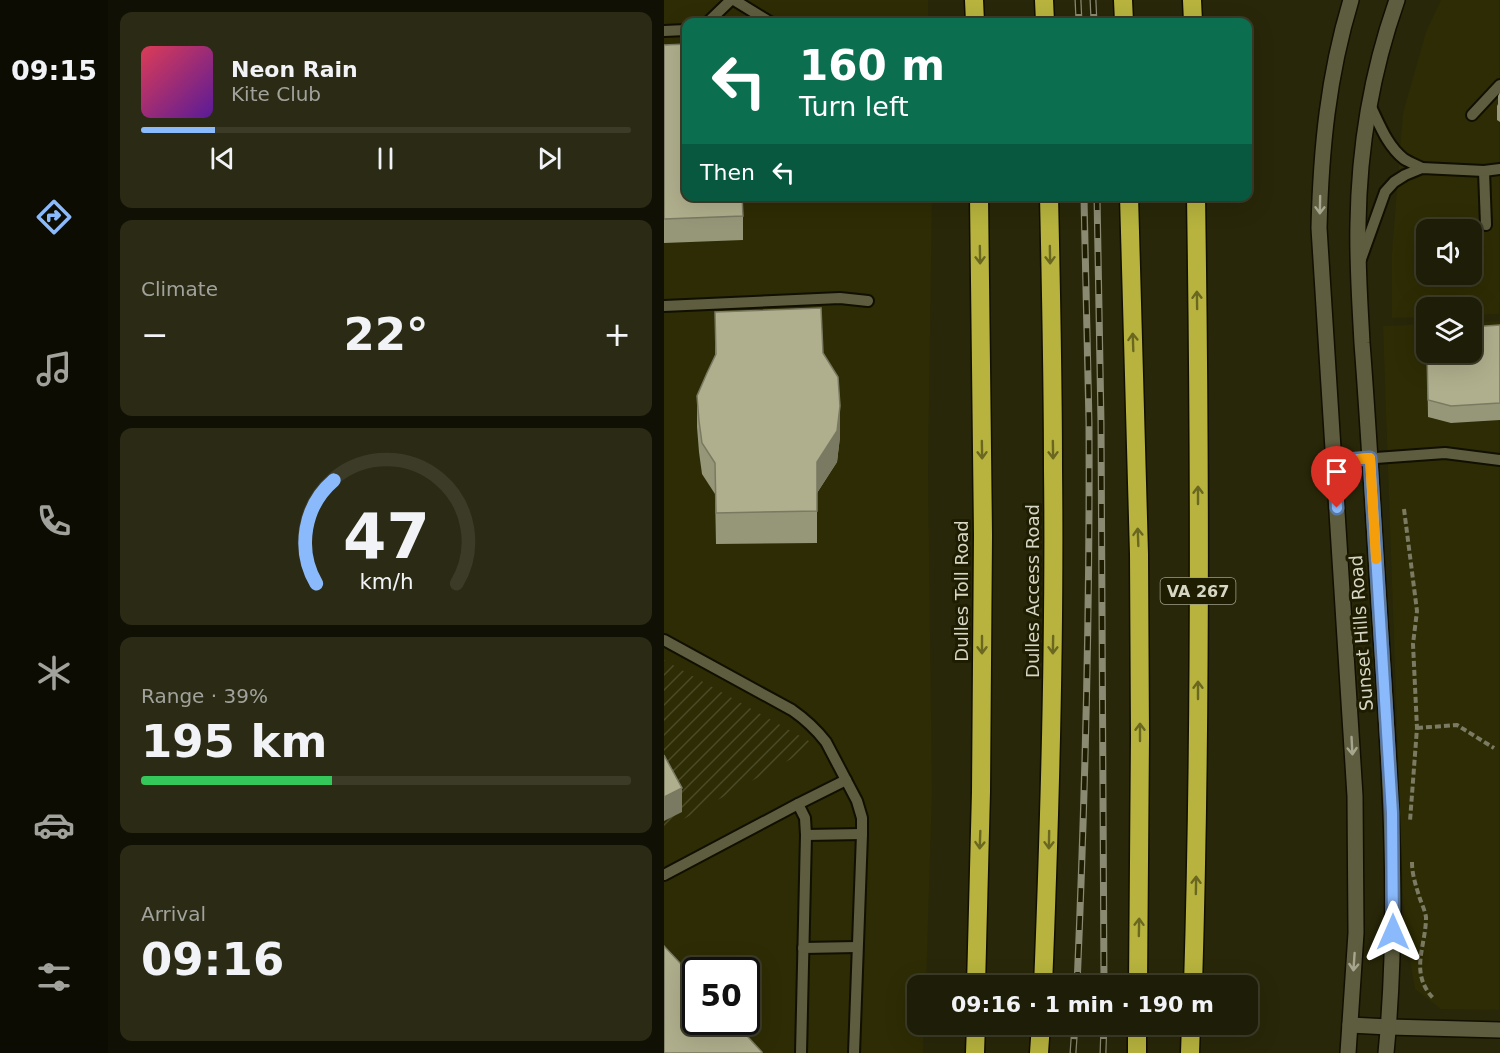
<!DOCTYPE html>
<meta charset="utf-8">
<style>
body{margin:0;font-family:"DejaVu Sans",sans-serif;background:#2b2a15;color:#f1f3f6;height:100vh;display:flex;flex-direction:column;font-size:22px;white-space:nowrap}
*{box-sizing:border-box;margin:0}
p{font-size:20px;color:#a1a29b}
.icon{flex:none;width:33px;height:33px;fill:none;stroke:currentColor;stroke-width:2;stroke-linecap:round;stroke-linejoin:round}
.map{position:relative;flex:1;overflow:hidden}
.panel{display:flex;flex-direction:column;gap:12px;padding:12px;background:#101004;width:556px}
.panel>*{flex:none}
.banner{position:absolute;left:18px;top:18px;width:570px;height:183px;border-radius:12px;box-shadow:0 6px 24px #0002,0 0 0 2px #3c3b28;background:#0b6e4f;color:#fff;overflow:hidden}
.buttons{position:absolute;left:752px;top:219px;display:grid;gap:12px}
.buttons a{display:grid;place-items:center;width:66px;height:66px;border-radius:12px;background:#1e1d07;box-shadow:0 6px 24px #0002,0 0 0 2px #3c3b28;font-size:30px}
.speed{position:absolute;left:18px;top:957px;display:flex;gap:12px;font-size:30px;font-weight:700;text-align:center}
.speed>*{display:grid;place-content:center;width:78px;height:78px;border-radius:50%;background:#1e1d07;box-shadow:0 6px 24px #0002,0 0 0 2px #3c3b28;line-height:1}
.speed .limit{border:3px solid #111;border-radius:9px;background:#fff;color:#111}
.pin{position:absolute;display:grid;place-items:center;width:51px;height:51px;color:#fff;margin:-62px -26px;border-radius:50% 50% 50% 0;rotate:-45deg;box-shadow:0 0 6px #0007}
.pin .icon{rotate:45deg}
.me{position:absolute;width:66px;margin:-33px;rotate:0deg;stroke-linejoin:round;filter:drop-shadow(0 0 4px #0008)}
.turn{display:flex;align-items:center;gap:21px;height:126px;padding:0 18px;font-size:27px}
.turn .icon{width:78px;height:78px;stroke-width:2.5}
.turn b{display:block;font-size:42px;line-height:51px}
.then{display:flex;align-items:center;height:57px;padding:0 18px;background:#0003;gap:12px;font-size:22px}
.big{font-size:45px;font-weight:700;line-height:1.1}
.panel .tile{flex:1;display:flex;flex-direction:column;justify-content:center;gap:9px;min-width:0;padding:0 21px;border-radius:12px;background:#2b2a15}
.panel .dial{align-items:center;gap:0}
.dial svg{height:156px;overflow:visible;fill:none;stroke:#3c3b28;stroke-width:7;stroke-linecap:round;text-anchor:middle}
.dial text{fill:#f1f3f6;stroke:none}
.song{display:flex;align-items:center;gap:18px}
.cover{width:72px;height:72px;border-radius:9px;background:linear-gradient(135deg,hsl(350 70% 55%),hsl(270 70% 35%))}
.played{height:6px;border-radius:3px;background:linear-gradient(90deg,#8bbafc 15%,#3c3b28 15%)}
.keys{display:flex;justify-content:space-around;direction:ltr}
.heat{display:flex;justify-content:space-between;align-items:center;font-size:33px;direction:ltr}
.charge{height:9px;border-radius:4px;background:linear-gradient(90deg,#34c759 39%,#3c3b28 0)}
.trip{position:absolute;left:243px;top:975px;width:351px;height:60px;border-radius:12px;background:#1e1d07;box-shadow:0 6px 24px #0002,0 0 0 2px #3c3b28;font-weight:700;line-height:60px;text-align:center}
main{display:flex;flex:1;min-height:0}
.tab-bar{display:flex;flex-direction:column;width:108px;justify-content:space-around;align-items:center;background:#0c0c03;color:#a1a29b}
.tab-bar .icon{width:42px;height:42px}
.tab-bar .selected{color:#8bbafc}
.tab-bar b{font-size:27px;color:#f1f3f6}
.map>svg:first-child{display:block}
</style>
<main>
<nav class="tab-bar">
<b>09:15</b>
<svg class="icon selected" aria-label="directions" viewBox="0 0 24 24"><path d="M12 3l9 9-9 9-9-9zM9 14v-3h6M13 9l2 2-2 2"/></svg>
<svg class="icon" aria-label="music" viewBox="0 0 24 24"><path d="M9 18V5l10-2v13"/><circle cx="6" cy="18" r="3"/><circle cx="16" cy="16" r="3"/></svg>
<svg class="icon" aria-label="phone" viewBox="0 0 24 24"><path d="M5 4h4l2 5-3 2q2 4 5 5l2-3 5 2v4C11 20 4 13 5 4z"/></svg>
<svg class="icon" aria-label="climate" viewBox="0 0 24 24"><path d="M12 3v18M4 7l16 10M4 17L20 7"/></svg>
<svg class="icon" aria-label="car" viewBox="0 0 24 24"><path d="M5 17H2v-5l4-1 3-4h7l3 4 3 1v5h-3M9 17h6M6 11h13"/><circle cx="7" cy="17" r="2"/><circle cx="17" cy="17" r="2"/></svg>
<svg class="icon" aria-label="filters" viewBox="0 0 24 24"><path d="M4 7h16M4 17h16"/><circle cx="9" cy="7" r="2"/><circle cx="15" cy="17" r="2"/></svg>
</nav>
<section class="panel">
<div class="tile">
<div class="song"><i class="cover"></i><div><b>Neon Rain</b><p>Kite Club</p></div></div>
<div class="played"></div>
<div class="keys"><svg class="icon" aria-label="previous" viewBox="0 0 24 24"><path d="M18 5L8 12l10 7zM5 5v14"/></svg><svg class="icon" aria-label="pause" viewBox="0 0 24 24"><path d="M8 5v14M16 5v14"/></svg><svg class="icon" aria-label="next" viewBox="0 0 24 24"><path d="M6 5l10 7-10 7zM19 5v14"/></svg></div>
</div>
<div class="tile"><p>Climate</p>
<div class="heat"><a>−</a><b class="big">22°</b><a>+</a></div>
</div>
<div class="tile dial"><svg viewBox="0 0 100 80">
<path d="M14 69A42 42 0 1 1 86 69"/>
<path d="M14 69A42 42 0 0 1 23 16" stroke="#8bbafc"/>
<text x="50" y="56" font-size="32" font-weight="700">47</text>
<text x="50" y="72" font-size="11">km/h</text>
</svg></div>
<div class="tile"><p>Range · 39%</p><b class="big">195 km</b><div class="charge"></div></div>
<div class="tile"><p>Arrival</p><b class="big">09:16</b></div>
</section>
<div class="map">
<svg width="836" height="1053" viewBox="0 0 836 1053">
<defs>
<pattern id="industrial-furrows" width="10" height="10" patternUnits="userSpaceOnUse" patternTransform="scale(1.5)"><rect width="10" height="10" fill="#2d2c04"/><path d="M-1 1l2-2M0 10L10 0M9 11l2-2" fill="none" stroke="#4b4a27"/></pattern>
</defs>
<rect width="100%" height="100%" fill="#282709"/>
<g fill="#2d2c04" fill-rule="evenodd">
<path d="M0 0H264V22H22V196L268 197 264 470 268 793 262 985 254 986V1024L260 1025 259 1053H0ZM32 970H82V1022H32Z"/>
<path d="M777 0H835V314L807 315V308H762V317L728 318V253L739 113 762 32ZM762 230H807V274H762Z"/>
<path d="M835 321V1010L777 1009 751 989 740 926 719 326 762 324V352H807V322Z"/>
</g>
<path fill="url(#industrial-furrows)" d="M0 660 152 745 0 830Z"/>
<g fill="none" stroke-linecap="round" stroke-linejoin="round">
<g stroke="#110f00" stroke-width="14">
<g id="lane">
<path d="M70 0 106 22"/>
<path d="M44 22 67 0"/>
<path d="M0 31 22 30"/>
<path d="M706 105C715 123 723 146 740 159 745 162 752 165 758 168"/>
<path d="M808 115 836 85"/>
<path d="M820 171 822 225"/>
<path d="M697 259 721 192 730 182 741 175 758 168 820 171 836 169"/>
<path d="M0 306 176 298 204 301"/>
<path d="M670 461 781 453 836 460"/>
<path d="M0 640 128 710C141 719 152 729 162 742L193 801 198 818V834L190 1053"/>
<path d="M134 804 141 818 142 835 137 1053"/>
<path d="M142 835 198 834"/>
<path d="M0 875 134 804 182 780"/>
<path d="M139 948 193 947"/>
</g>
</g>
<g stroke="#110f00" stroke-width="18">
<g id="secondary">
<path d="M686 1025 725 1027 836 1030"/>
<path d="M684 1053 692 933 691 796 655 228C657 149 664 76 687 0"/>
<path d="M722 1053C735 920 727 786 718 652 711 549 706 446 698 343 696 304 693 264 694 224 695 149 708 71 733 0"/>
</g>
</g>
<g stroke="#110f00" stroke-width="21">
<g id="highway">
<path d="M310 0 311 22"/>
<path d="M380 0 381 22"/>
<path d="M459 0 460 22"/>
<path d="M528 0 529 22"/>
<path d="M465 196 475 554 476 737 474 986"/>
<path d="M312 986 317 792 319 535 315 196"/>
<path d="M379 986C386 813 391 641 389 469 389 378 387 287 385 196"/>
<path d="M529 986C537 723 536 459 532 196"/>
<path d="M311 1053 312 1024"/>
<path d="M375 1053 377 1024"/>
<path d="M473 1053V1024"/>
<path d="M526 1053 527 1024"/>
</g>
</g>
<g stroke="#7b7a62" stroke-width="4" stroke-dasharray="6 3" stroke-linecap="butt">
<path d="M740 509 753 611 749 644 753 728 746 821"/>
<path d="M753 728 793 725 830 748"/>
<path d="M748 862C748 875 752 886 756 899 758 904 761 911 762 917 762 947 745 972 769 998"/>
</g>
<use href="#lane" stroke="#5e5d3f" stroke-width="10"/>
<use href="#secondary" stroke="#5e5d3f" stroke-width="15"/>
<use href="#highway" stroke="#b7b33e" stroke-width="18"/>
<g stroke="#8a8a73" stroke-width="7">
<g id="rail">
<path d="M414 0 415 22"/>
<path d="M429 0 430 22"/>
<path d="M433 196 437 423 440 986"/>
<path d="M413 986C421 798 426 611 425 423 424 348 421 272 420 196"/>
<path d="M409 1053 411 1024"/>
<path d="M439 1053 440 1024"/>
</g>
</g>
<use href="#rail" stroke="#1e1d01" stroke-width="4.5" stroke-dasharray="14" stroke-linecap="butt"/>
</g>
<g fill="#969679">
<path d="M0 45 22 196 79 216V240L0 243Z"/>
<path d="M836 92V122L833 120V106L834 104V96Z"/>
<path d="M51 312 159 353 176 437 173 462 153 493V543L52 544 51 494 38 474 35 452 33 427V396L51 356Z"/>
<path d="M836 325V420L787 423 764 417 763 352Z"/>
</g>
<g fill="#7a7a63">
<path d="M176 406V437L173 462 153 493V462Z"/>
<path d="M18 788V812L0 821V797Z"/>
</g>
<g fill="#afaf8d" stroke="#7a7a63" stroke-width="1.5">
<path d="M22 44V196H78L79 216 0 219V45Z"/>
<path d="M157 308 159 353 174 377 176 406 173 431 153 462V511L52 513 51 463 38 443 35 421 33 396 43 373 52 354 51 312Z"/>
<path d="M836 325V403L787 406 764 400 763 352H807V327Z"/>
<path d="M0 755 18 788 0 797Z"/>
<path d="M0 946 32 980V1022H70L98 1052V1053H0Z"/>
</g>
<defs><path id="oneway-shaft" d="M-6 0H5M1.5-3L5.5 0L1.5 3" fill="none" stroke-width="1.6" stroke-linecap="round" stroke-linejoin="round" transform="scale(1.5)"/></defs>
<g stroke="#a6a68f">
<use href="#oneway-shaft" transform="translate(656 205) rotate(91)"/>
<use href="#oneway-shaft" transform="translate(688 746) rotate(87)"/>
<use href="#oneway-shaft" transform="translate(690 962) rotate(94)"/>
</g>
<g stroke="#6a6820">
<use href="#oneway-shaft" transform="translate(316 255) rotate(89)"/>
<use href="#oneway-shaft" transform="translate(386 255) rotate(89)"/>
<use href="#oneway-shaft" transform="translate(533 300) rotate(-91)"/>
<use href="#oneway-shaft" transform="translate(469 342) rotate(-92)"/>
<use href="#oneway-shaft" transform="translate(318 450) rotate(89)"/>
<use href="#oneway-shaft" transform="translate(389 450) rotate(89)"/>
<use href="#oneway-shaft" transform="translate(534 495) rotate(-90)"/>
<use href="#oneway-shaft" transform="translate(474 537) rotate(-92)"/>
<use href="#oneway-shaft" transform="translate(318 645) rotate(90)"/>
<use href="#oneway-shaft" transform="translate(389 645) rotate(91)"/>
<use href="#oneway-shaft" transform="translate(534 690) rotate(-90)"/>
<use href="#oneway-shaft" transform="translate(476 732) rotate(-90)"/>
<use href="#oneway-shaft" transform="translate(316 840) rotate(92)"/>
<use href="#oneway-shaft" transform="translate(385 840) rotate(91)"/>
<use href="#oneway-shaft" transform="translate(532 885) rotate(-89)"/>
<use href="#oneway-shaft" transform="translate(475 927) rotate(-89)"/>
</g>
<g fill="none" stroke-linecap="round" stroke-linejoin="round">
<g stroke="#5a79a4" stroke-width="15">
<path id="route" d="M673 508 670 461 706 458 728 813 729 932"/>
</g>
<use href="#route" stroke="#8bbafc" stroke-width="10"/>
<path stroke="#f59e0b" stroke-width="10" d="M696 459 706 458 712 559"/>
</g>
<g text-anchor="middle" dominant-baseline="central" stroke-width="6" stroke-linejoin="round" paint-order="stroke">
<rect fill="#1e1d01" stroke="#9f9e8a" stroke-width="1.5" x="496.5" y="578" width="75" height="26" rx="4.5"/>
<g font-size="16" font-weight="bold" fill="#d6d6c5">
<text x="534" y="591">VA 267</text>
</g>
<g font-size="18" fill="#d6d6c5" stroke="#1e1d01">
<text transform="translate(297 591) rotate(-90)">Dulles Toll Road</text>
<text transform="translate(368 591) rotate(-90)">Dulles Access Road</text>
<text transform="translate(697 633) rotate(-94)">Sunset Hills Road</text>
</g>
</g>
</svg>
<div class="buttons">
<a><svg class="icon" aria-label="sound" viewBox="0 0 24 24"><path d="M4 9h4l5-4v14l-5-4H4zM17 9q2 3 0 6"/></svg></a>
<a><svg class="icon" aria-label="layers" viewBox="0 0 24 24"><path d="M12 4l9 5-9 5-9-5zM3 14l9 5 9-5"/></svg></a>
</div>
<div class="speed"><div class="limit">50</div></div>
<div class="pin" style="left:673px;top:508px;background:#d93025"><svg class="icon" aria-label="arrive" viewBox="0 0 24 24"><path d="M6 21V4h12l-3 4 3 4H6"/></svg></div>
<svg class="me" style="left:729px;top:932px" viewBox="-20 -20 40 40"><path d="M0-17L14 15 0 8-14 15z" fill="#8bbafc" stroke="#fff" stroke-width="4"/></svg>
<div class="trip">09:16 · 1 min · 190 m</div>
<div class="banner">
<div class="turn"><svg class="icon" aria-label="left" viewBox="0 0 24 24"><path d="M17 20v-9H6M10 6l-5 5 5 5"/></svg><div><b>160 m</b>Turn left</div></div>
<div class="then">Then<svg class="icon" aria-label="left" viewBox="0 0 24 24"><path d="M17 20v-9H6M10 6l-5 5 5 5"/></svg></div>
</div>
</div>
</main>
